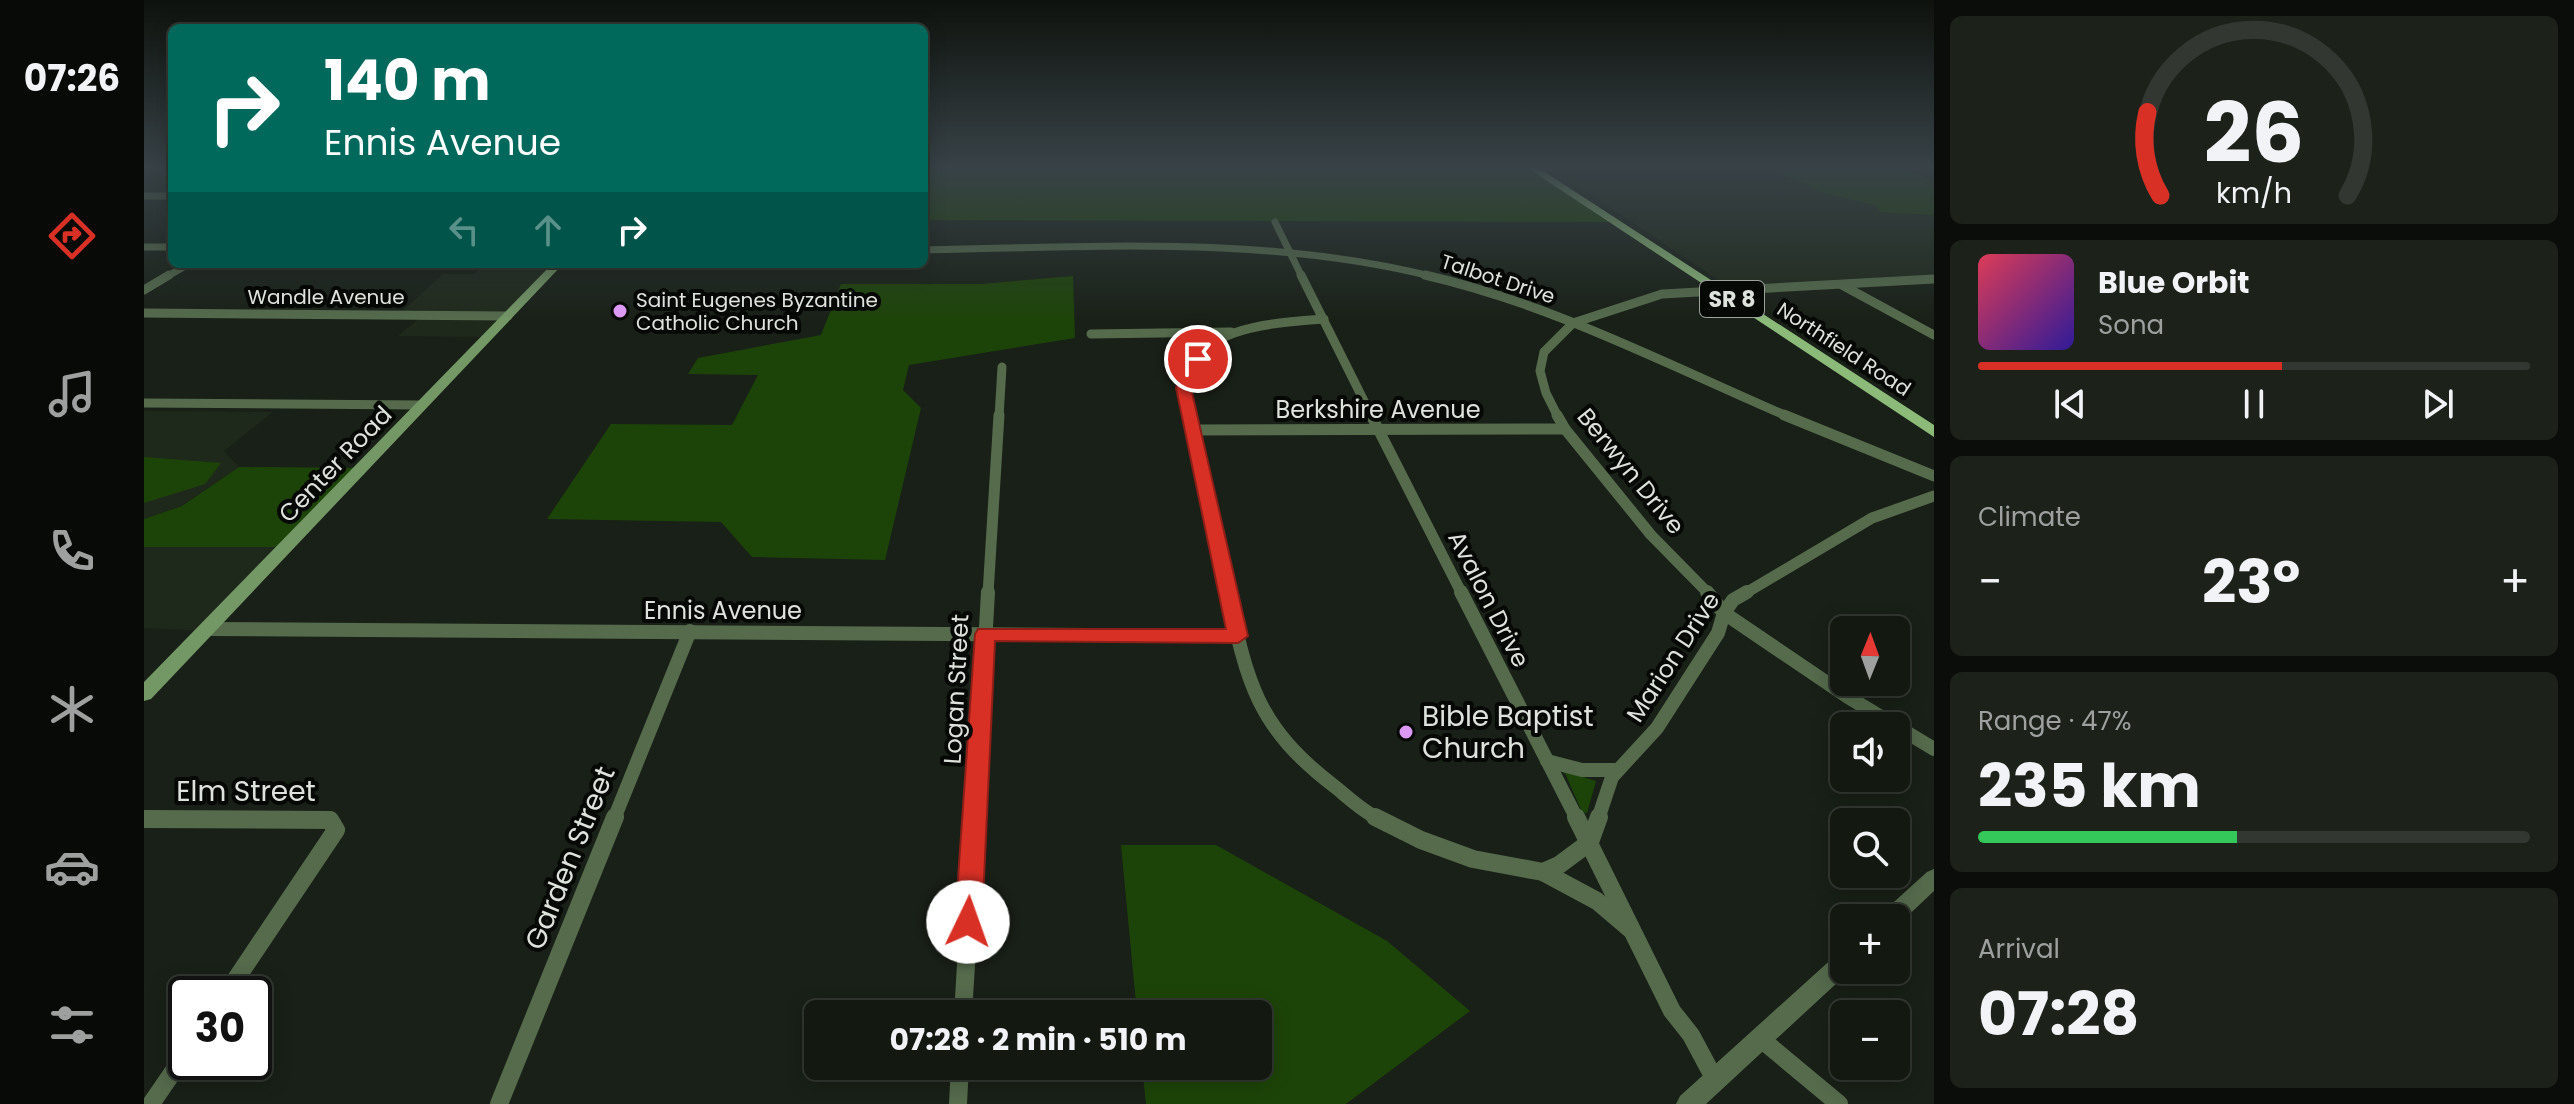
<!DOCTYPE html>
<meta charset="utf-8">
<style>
body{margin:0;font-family:Poppins,sans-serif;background:#1c211a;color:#f1f3f6;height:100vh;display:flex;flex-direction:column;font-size:30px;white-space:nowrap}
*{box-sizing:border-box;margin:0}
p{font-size:26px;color:#9da09f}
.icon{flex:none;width:44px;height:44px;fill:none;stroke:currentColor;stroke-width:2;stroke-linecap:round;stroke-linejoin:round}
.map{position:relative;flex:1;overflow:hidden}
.side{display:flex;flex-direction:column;gap:16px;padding:16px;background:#0a0d09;width:640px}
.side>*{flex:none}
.guide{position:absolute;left:24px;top:24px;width:760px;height:244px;border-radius:12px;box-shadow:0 4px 20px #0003,0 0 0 2px #323731;background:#00695c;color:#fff;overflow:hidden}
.needle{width:52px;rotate:1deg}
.tools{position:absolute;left:1686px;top:616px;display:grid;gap:16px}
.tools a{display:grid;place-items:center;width:80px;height:80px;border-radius:12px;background:#131811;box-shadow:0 4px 20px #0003,0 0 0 2px #323731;font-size:40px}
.speed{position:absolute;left:24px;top:976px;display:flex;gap:16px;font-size:40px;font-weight:700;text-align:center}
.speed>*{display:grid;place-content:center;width:104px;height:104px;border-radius:50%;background:#131811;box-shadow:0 4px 20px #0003,0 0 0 2px #323731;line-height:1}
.speed .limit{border:4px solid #111;border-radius:12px;background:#fff;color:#111}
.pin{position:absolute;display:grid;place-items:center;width:68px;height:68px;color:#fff;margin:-34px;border:4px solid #fff;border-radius:50%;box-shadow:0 2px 8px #0007}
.me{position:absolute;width:88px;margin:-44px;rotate:3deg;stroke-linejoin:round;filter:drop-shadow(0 0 6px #0008)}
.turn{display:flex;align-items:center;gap:28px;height:168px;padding:0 24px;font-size:36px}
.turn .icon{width:104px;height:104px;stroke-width:2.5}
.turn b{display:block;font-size:56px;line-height:68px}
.lanes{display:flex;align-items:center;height:76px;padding:0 24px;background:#0003;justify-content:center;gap:40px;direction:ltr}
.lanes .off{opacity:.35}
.big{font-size:60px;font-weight:700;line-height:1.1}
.side .tile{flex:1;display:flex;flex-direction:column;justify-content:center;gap:12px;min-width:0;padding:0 28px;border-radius:12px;background:#1c211a}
.side .dial{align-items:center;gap:0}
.dial svg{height:208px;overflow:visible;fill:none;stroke:#323731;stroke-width:7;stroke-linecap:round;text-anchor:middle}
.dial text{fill:#f1f3f6;stroke:none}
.song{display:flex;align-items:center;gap:24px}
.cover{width:96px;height:96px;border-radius:12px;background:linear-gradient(135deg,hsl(350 70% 55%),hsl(250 70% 35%))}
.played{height:8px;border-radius:4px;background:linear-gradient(90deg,#d93025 55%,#323731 55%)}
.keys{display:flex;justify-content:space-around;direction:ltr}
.heat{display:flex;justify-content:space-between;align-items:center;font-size:44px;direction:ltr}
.charge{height:12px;border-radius:6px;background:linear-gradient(90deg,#34c759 47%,#323731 0)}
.trip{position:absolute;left:660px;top:1000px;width:468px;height:80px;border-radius:12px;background:#131811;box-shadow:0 4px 20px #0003,0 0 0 2px #323731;font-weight:700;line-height:80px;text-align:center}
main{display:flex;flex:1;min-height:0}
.tab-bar{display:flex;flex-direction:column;width:144px;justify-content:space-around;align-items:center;background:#080a07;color:#9da09f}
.tab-bar .icon{width:56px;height:56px}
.tab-bar .on{color:#d93025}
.tab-bar b{font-size:36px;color:#f1f3f6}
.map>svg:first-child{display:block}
</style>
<main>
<nav class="tab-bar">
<b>07:26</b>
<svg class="icon on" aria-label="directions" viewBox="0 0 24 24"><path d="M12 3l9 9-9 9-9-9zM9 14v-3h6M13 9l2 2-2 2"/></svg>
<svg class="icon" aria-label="music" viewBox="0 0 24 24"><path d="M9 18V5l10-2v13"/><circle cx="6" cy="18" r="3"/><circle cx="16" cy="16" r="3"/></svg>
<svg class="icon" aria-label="phone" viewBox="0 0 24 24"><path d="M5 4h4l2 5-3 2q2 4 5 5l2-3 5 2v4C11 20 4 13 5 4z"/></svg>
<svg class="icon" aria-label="climate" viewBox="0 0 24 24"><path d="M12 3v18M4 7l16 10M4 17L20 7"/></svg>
<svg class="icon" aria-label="car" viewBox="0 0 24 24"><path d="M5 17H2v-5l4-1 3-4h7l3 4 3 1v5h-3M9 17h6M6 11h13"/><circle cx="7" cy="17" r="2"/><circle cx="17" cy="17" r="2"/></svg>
<svg class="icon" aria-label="filters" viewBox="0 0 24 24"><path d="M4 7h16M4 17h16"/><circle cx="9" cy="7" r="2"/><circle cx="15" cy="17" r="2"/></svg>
</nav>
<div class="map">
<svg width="1790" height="1104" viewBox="0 0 1790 1104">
<rect width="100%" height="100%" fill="#192017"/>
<g fill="#1f291b">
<path d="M1387 167H1790V275L1582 285 1411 171 1393 172Z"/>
<path d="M341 264H414L343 337 254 336 278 316 254 315 299 274H330Z"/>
<path d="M0 411 129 412 80 451 95 467 37 506 0 519Z"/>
<path d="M0 547H141L61 631 0 628Z"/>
</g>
<g fill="#1d4408">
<path d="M780 167H1387L1471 222 780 220Z"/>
<path d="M1624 167H1756L1790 181V215L1736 212 1731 205 1676 192Z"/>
<path d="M929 276 931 338 765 365 759 390 777 408 741 560 608 557 577 522 403 519 467 424 588 425 614 375 544 374 554 358 677 335 697 284H838Z"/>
<path d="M0 457 77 463 61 484 0 503Z"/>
<path d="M95 467 217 468 141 547H0V519L38 506Z"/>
<path d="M1420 771 1452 781 1443 813 1438 812Z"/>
<path d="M977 845H1072L1243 941 1326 1011 1202 1104H1002L998 1066H1114V1014H993Z"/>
</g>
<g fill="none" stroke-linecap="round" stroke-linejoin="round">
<g stroke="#556b4c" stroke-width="7">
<path d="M0 196H28"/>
<path d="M1131 222 1158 277"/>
<path d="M0 247H28"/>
<path d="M780 250C949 247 1124 235 1290 277"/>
<path d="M22 277 45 264"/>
</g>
<g stroke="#556b4c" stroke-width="9">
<path d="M1157 275 1228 417"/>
<path d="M1281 275C1408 304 1526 366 1645 417"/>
<path d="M1698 285 1790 335"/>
<path d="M0 290 25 275"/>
<path d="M0 313 364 316"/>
<path d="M947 334 1087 332"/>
<path d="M0 403 277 405"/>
<path d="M855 417 858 367"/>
<path d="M1046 417C1044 408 1039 395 1041 386 1049 325 1133 323 1180 319"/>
<path d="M1414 417 1402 393 1396 371 1400 352 1429 323 1518 294 1790 279"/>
</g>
<g stroke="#556b4c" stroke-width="11">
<path d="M1046 415 1084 594"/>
<path d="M1227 415 1318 594"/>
<path d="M1413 415 1421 429 1507 535 1565 594"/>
<path d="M1640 415 1790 476"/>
<path d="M1048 430 1421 429"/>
<path d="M844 594 855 415"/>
<path d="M1600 594 1728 518 1790 496"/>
</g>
<g stroke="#556b4c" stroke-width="14">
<path d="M1084 592C1103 683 1113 727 1190 786 1204 797 1218 811 1235 819"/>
<path d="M1317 592 1433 819"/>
<path d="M1563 592 1580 613 1704 697 1790 749"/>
<path d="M63 629 1094 636"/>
<path d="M1403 761 1438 770H1474"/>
<path d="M470 819 546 631"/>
<path d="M831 819 844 592"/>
<path d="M1454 819 1468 777 1513 728 1574 633 1580 613 1589 600 1603 592"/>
</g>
<g stroke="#556b4c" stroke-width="18">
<path d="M1231 817 1277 840 1329 859 1399 872 1453 901 1486 929"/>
<path d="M1432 817 1528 1011 1547 1035 1570 1078"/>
<path d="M0 819 186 820 192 830 82 994"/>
<path d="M1399 872 1415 865 1446 842 1455 817"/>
<path d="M819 1014 831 817"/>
<path d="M1617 1039 1695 1104"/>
<path d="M7 1104 42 1053"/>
<path d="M355 1104 471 817"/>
<path d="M814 1104 816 1066"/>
</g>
<g fill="#556b4c" fill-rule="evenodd">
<path d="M1790 869V891L1754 925 1752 926V918H1737L1740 911 1783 872Z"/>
<path d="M1700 952V970H1707L1562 1104H1532L1536 1096 1692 955Z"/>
</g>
<path fill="#749766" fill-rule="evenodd" d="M408 264H419L7 699 0 701V682Z"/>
<path fill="#8cba79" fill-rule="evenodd" d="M1382 167H1393L1790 425V437Z"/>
</g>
<linearGradient id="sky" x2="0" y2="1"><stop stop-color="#0e120d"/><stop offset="0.52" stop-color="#384247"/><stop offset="1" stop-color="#384247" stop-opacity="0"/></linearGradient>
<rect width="1790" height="321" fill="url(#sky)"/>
<path fill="#d93025" stroke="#8d1f18" stroke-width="2" d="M1054 355 1060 359 1049 374 1047 388 1104 636 1094 643 851 641 838 922 834 930 824 934 815 930 811 922 831 634 834 629H1082L1032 388C1035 375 1040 359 1054 355Z"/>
<g fill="#dc99f4" stroke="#060805" stroke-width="3">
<circle cx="476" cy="311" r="8"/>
<circle cx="1262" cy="732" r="8"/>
</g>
<g text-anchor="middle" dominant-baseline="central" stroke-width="8" stroke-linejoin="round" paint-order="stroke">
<g font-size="20" fill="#dee2dc" stroke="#060805">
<text transform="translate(1354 279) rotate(18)">Talbot Drive</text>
<text x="182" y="297">Wandle Avenue</text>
<text transform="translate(1700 349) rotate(33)">Northfield Road</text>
</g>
<g font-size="20" fill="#dee2dc" stroke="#060805" text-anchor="start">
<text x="492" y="300">Saint Eugenes Byzantine<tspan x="492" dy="23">Catholic Church</tspan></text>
</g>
<rect fill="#060805" stroke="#9da19c" stroke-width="2" x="1556" y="281" width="64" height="36" rx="6"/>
<g font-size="22" font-weight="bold" fill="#dee2dc">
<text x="1588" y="299">SR 8</text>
</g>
<g font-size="24" fill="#dee2dc" stroke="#060805">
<text x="1234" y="409">Berkshire Avenue</text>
<text transform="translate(191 464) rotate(-46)">Center Road</text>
<text transform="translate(1487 471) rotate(51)">Berwyn Drive</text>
<text transform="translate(1345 599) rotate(63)">Avalon Drive</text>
<text x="579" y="610">Ennis Avenue</text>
<text transform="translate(1529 657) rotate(-57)">Marion Drive</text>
<text transform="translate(812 689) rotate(-87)">Logan Street</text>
</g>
<g font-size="28" fill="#dee2dc" stroke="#060805" text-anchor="start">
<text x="1278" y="716">Bible Baptist<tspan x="1278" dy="32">Church</tspan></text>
</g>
<g font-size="28" fill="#dee2dc" stroke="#060805">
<text x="102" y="791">Elm Street</text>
<text transform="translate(426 858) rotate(-68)">Garden Street</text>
</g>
</g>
</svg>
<div class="tools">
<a><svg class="needle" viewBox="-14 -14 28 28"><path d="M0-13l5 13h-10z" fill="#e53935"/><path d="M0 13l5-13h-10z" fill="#9da09f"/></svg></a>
<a><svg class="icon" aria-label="sound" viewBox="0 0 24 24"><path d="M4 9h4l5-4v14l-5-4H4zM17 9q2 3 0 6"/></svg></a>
<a><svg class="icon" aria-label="search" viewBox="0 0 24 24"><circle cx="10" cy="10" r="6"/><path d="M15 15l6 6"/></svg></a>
<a>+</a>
<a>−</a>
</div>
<div class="speed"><div class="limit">30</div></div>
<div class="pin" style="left:1054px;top:359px;background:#d93025"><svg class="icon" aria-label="arrive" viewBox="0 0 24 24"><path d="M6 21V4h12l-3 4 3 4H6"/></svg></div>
<svg class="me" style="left:824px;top:922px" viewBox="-20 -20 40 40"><circle r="19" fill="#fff"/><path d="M0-13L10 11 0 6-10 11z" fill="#d93025"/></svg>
<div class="trip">07:28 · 2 min · 510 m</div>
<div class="guide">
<div class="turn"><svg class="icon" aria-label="right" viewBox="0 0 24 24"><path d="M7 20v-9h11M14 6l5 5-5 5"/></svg><div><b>140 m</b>Ennis Avenue</div></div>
<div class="lanes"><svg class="icon off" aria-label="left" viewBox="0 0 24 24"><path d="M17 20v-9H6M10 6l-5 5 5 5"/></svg><svg class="icon off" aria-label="ahead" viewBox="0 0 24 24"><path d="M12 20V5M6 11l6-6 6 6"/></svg><svg class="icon" aria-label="right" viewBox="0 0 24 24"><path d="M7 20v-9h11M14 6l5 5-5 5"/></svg></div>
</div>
</div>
<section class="side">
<div class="tile dial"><svg viewBox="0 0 100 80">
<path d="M14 69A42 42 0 1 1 86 69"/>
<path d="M14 69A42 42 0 0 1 9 37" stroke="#d93025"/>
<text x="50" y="56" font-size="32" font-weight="700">26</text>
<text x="50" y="72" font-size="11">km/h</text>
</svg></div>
<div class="tile">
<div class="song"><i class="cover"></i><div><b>Blue Orbit</b><p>Sona</p></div></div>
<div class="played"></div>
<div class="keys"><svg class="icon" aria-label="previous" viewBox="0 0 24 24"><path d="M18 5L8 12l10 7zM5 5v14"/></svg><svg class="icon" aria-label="pause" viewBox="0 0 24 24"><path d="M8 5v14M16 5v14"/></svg><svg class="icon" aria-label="next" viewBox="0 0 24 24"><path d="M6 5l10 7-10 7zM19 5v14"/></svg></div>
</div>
<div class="tile"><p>Climate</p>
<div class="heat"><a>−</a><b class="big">23°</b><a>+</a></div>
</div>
<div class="tile"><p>Range · 47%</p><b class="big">235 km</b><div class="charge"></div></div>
<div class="tile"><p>Arrival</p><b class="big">07:28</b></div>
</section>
</main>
